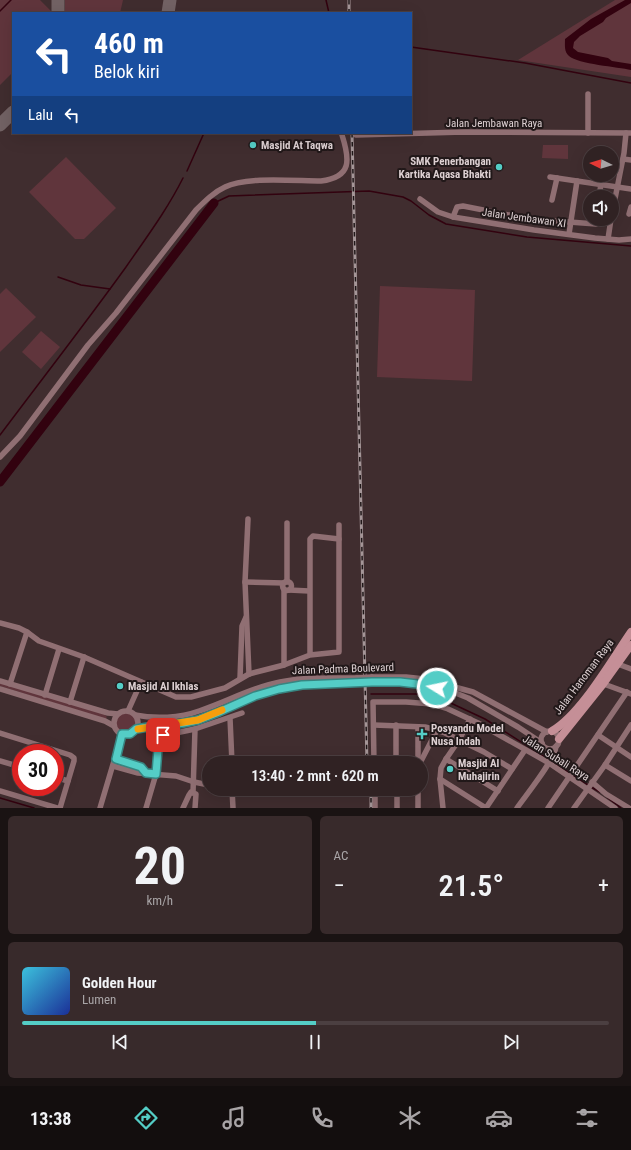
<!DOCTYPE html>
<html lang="id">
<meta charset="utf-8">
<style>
body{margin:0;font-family:"Roboto Condensed",sans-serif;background:#382a2b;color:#f1f3f6;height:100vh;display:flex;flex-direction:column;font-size:15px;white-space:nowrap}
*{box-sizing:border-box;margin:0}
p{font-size:13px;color:#a8a4a6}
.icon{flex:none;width:22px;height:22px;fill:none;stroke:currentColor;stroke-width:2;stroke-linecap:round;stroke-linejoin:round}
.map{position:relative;height:808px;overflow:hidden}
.side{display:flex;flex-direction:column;gap:8px;padding:8px;background:#1a1313;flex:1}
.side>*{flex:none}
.hud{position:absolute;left:12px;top:12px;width:400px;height:122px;border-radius:0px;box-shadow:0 4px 16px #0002,0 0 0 1px #4b3f41;background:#1a4fa0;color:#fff;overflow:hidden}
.needle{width:26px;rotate:275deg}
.buttons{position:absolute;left:583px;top:146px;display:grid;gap:8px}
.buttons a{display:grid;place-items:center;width:36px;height:36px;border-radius:50%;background:#302223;box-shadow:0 4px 16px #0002,0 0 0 1px #4b3f41;font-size:20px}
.speed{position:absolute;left:12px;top:744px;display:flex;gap:8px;font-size:20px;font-weight:700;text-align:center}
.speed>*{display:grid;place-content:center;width:52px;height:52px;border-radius:50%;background:#302223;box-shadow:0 4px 16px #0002,0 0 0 1px #4b3f41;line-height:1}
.speed .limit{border:6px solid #d22;background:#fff;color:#111}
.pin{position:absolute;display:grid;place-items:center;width:34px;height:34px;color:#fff;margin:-17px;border-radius:8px;box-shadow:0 2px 6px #0006}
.me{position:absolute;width:44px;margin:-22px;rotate:280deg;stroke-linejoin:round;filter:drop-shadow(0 0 3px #0008)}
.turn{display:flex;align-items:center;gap:14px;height:84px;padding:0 16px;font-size:18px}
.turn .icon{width:52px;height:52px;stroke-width:2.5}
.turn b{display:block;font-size:28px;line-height:34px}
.then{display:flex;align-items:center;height:38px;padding:0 16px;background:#0003;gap:8px;font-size:15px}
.big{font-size:30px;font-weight:600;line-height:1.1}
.side .tile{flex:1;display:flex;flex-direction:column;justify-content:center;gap:6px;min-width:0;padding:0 14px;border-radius:6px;background:#382a2b}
.side .dial{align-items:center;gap:0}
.dial b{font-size:52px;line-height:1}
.song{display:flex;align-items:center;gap:12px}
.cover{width:48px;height:48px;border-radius:6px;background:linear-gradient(135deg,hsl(190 70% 55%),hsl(230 70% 35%))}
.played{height:4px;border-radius:2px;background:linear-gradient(90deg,#54cdc6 50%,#4b3f41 50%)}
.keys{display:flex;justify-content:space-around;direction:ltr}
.heat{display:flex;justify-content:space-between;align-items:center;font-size:22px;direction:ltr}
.side .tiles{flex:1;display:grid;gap:8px;grid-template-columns:1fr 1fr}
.tile:last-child{grid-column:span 2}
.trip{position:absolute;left:202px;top:756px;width:226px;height:40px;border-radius:20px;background:#302223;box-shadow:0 4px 16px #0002,0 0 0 1px #4b3f41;font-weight:600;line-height:40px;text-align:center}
.dock{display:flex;height:64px;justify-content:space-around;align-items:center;background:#130e0e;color:#a8a4a6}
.dock .icon{width:28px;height:28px}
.dock .on{color:#54cdc6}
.dock b{font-size:18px;color:#f1f3f6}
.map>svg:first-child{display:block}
</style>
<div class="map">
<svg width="631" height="808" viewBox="0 0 631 808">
<rect width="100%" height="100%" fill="#402d2f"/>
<g fill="#60353c">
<path d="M0 0H40L53 13H13V72L0 85Z"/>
<path d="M65 0H123L120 13H65Z"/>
<path d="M615 0H631V77L518 60Z"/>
<path d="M543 145H568V159L542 158Z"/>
<path d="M66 157 116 208 84 239H75L29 192Z"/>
<path d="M380 286 475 290 472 381 377 377Z"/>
<path d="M6 288 36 317 0 352V294Z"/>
<path d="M41 331 60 347 41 369 22 352Z"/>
<path d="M0 682 104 714 107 717 105 719 102 718 0 686Z"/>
<circle cx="126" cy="723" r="10"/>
</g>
<path fill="#32020f" d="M625 0H631V3L606 18 603 22 580 36 574 42 573 48 578 52 608 58 612 61 631 64V70C618 67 578 64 569 56 564 52 565 45 565 39L591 19Z"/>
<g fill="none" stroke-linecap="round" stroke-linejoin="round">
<g stroke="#32020f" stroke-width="1.5">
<path d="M326 0 329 13"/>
<path d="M0 11 11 0"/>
<path d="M411 47 525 63 631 83"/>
<path d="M187 171 204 133"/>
<path d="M214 203 229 196 369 191 403 197 411 201 429 215 446 224 527 237 631 246"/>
<path d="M58 277 81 285 110 289"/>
<path d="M0 435C42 379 85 324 126 267 146 238 167 210 183 178"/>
<path d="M371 694H421L440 698 485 719 570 773"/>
<path d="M573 775 588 785"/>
<path d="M591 787 600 792"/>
<path d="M0 798 34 808"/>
<path d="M608 798 621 808"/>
</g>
<path stroke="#32020f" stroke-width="9" d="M0 482 214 203"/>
<g stroke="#726264" stroke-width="13">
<path d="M58 0V13"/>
<path d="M168 13 170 0"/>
<path d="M0 125 13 112"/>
</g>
<g stroke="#906f73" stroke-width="5.5">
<path d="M588 133V94"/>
<path d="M356 135 464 132 631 133"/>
<path d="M623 159 631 160"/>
<path d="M550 177 631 189"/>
<path d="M599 197 601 184"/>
<path d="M420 199 438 212 453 217 534 230 595 238 619 240 631 239"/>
<path d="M552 200 557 178"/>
<path d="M612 214 624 153 626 133"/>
<path d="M629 214 631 207"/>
<path d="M453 217 457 207 463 206 529 219 596 224"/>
<path d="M569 234 577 181"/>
<path d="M608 239 611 219"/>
<path d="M0 457 20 436 88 345 116 313 196 210C205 201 214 192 225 187 246 176 296 181 321 181 352 177 350 160 342 135"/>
<path d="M248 519 245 582 249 674"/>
<path d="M339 539V525"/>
<circle cx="287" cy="586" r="4.5"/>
<path d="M245 582 284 583"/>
<path d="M287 582V523"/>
<path d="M284 589V665"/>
<path d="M289 590 309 591"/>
<path d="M0 623 19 628 27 632 39 641 84 657 176 697H191L225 688 249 674 284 665 310 655 339 652V539L313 536 310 539V655"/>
<path d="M615 663 631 669"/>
<path d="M372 677H406L425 679 473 692 547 732"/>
<path d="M240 678 242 626 246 617"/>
<path d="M0 681 108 713 118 714"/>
<path d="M372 682 426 685 448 690 468 698 518 727 542 743"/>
<path d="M601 683 631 694"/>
<path d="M10 684 27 632"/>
<path d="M0 689 105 721 114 726"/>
<path d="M45 695 59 649"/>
<path d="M70 702 84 657"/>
<circle cx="126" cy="723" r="12"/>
<path d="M128 711 141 682"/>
<path d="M135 715C155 719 180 718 199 711 227 702 252 687 280 682 305 677 332 678 357 678"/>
<path d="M230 718 232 763"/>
<path d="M374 725 425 727 433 729 445 733 484 752 512 769"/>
<path d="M396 725V763"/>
<path d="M418 727V763"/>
<path d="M136 729C156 725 177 725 197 720 218 714 236 702 257 695 290 685 323 684 357 683"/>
<circle cx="550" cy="740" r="9"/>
<path d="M0 733 70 755 74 758V761L60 808"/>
<path d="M598 735 631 757"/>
<path d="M116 759 141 767 146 773"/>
<path d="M446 759 498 791"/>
<path d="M0 761 21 767"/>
<path d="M374 763 373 702H406L432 704 448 709 478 723 549 763 615 808"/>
<path d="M420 763 437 730"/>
<path d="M605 765 631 781"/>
<path d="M113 766 138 773 176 776 194 782 209 785"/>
<path d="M55 777 68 781"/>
<path d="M440 779 486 808"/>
<path d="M592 782 606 794 629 808"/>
<path d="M232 789 233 808"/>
<path d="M375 789V808"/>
<path d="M397 789V808"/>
<path d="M0 791 57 808"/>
<path d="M193 793 195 729"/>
<path d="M100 808 122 734"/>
<path d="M146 808 156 774 161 736 195 729 242 713"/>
<path d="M183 808 189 795 191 792 196 794 195 808"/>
<path d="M418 808V789"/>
<path d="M443 808 440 779 441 768 446 759 459 740 470 719"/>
<path d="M486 808 525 750"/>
<path d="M517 808C526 795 555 760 556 746"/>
<path d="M548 808 627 692"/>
<path d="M574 808 605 765 631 725"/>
</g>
<g stroke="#c58f97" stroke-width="8">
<path d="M552 731C581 714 611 661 631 632"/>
<path d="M559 739 603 684 631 645"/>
</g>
<g stroke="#a59698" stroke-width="3">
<g id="rail">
<path d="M349 0V13"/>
<path d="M352 133 367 763"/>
<path d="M371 789V808"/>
</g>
</g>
<use href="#rail" stroke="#211819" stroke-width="1.5" stroke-dasharray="4.5" stroke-linecap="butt"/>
<g stroke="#906f73" stroke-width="5.5">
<path d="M357 678 372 677"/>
<path d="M357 683 372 682"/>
</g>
</g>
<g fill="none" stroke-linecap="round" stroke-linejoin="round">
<g stroke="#378581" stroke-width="10">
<path id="route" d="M163 735 159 737 156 774 146 773 141 767 116 759 122 734H130L136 729 148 727 178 724 198 720 219 712 255 696 279 689 302 685 372 682H400L426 685 437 688"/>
</g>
<use href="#route" stroke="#54cdc6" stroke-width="7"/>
<path stroke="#f59e0b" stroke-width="7" d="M138 729 198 720 222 710"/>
</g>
<g fill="#54cdc6" stroke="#211819" stroke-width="1.5">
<circle cx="253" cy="145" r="4"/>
<circle cx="499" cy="167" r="4"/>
<circle cx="120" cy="686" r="4"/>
<path d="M420 728h4v4h4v4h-4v4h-4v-4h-4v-4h4z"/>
<circle cx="450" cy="769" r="4"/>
</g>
<g text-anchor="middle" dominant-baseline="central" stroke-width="4" stroke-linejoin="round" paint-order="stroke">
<g font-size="11" fill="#ddd0d2" stroke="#211819">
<text x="494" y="123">Jalan Jembawan Raya</text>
<text transform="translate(524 218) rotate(8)">Jalan Jembawan XI</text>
<text transform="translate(343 669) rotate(-2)">Jalan Padma Boulevard</text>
<text transform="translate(584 677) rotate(-53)">Jalan Hanoman Raya</text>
<text transform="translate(556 758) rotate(32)">Jalan Subali Raya</text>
</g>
<g font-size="11" font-weight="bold" fill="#ddd0d2" stroke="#211819" text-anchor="start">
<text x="261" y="145">Masjid At Taqwa</text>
<text x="491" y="161" text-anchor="end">SMK Penerbangan<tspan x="491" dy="13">Kartika Aqasa Bhakti</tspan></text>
<text x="128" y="686">Masjid Al Ikhlas</text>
<text x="431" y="728">Posyandu Model<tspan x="431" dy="13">Nusa Indah</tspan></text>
<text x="458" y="763">Masjid Al<tspan x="458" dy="13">Muhajirin</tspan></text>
</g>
</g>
</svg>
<div class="buttons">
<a><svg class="needle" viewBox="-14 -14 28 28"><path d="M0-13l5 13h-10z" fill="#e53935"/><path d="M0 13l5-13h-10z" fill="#a8a4a6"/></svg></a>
<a><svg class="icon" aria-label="sound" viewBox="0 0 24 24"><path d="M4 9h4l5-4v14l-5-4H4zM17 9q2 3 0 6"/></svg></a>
</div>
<div class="speed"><div class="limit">30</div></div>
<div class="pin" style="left:163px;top:735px;background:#d93025"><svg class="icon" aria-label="arrive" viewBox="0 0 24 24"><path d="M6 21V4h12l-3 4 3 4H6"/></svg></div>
<svg class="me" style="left:437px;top:688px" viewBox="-20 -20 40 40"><circle r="17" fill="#54cdc6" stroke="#fff" stroke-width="3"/><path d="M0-11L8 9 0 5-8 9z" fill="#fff"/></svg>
<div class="trip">13:40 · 2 mnt · 620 m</div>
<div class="hud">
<div class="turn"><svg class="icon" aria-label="left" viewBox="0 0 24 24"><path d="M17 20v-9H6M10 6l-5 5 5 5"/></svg><div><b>460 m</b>Belok kiri</div></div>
<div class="then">Lalu<svg class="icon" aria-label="left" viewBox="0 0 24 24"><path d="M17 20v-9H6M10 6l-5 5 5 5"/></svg></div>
</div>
</div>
<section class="side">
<div class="tiles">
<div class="tile dial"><b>20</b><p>km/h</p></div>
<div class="tile"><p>AC</p>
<div class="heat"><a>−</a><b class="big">21.5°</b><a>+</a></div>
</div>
<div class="tile">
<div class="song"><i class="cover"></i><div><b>Golden Hour</b><p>Lumen</p></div></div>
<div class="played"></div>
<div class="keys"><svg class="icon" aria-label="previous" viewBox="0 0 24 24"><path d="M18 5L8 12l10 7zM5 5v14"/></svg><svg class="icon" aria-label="pause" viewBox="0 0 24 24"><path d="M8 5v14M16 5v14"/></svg><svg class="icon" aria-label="next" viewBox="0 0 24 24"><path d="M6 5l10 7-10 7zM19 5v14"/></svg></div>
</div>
</div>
</section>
<nav class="dock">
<b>13:38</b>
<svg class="icon on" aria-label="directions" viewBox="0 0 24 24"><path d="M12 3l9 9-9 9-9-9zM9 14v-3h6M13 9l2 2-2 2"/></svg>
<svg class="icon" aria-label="music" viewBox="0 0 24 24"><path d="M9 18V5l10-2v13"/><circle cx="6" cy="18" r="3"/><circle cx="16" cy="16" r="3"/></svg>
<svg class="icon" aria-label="phone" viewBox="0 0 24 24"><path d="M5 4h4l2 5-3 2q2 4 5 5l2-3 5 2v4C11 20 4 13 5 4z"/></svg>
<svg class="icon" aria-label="climate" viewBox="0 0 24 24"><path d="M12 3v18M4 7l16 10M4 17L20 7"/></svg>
<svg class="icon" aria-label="car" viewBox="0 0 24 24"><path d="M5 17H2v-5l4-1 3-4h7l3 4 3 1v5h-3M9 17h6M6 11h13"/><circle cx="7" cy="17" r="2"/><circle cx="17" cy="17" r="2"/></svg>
<svg class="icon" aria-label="filters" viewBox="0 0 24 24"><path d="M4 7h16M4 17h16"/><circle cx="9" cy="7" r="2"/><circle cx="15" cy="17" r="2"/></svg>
</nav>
